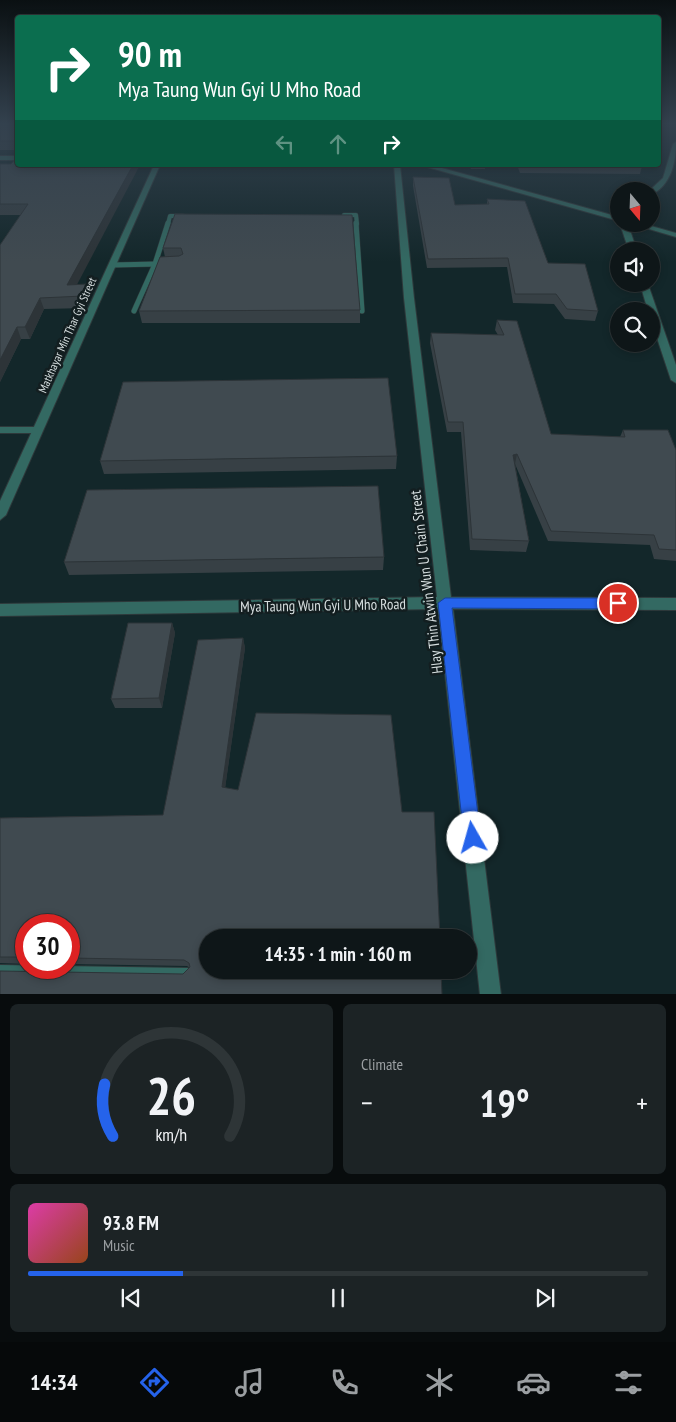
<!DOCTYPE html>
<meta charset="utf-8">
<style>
body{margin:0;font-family:"PT Sans Narrow",sans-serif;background:#1c2325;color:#f1f3f6;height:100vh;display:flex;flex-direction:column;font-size:19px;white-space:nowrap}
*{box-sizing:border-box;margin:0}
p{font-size:16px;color:#9b9fa2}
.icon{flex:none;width:28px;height:28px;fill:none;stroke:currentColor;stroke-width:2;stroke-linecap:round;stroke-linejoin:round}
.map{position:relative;height:994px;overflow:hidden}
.details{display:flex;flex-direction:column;gap:10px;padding:10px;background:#080c0d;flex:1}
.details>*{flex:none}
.top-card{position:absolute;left:15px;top:15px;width:646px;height:152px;border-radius:5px;box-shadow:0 2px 8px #0003,0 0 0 1px #2e3537;background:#0b6e4f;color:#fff;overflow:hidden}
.needle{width:32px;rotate:161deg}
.fabs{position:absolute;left:610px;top:182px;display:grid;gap:10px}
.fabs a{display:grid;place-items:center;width:50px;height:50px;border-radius:50%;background:#0e1618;box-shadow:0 2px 8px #0003,0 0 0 1px #2e3537;font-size:25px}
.speed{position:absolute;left:15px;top:914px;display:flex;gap:10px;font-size:25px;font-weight:700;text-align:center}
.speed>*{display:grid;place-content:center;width:65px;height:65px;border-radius:50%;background:#0e1618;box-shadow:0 2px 8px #0003,0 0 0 1px #2e3537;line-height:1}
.speed .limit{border:8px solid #d22;background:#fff;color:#111}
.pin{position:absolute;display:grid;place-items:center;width:42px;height:42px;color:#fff;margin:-21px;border:2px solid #fff;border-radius:50%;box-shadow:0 1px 5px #0007}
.me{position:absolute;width:55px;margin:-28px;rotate:353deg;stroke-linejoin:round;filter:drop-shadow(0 0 4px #0008)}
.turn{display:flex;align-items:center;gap:18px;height:105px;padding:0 20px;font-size:22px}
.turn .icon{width:65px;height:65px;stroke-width:2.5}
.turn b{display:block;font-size:35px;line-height:42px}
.lanes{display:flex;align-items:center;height:48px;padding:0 20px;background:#0003;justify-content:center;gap:25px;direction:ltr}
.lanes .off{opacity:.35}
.big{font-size:38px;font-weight:700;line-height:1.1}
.details .tile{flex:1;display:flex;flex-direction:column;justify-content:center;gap:8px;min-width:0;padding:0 18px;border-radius:8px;background:#1c2325}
.details .dial{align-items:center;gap:0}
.dial svg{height:130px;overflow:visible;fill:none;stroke:#2e3537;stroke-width:7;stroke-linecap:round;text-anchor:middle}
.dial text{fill:#f1f3f6;stroke:none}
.song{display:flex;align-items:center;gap:15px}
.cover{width:60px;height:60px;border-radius:8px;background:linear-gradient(135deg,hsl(320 70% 55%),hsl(20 70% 35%))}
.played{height:5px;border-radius:2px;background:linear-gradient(90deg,#2563eb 25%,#2e3537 25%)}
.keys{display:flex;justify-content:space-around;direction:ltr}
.heat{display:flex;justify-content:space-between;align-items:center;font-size:28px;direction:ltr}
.details .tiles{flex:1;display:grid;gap:10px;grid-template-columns:1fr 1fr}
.tile:last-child{grid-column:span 2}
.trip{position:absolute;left:199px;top:929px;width:278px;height:50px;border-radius:25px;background:#0e1618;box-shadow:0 2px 8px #0003,0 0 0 1px #2e3537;font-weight:700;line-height:50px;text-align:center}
.tabs{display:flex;height:80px;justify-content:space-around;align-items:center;background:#06090a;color:#9b9fa2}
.tabs .icon{width:35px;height:35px}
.tabs .active{color:#2563eb}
.tabs b{font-size:22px;color:#f1f3f6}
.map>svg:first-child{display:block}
</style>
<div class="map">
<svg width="676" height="995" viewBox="0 0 676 995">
<rect width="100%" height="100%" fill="#131e20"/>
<path fill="#13272a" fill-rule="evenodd" d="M0 122H17L18 165H659V122H676V994L0 995ZM619 191H651V224H619ZM619 251H651V284H619ZM619 311H651V344H619ZM26 925H69V968H26ZM208 938H468V970H208Z"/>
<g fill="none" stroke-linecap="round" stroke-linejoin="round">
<g stroke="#2e393b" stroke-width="5">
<g id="service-far3">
<path d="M344 215H356L357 224"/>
<path d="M168 224 170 216H183"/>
</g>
</g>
<g stroke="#2e393b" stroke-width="6">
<g id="service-far2">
<path d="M356 223 362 311"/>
<path d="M112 265 157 264"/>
<path d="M134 311 155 264 168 223"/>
</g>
</g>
<g stroke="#2e393b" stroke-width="8">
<path id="service-far1" d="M0 430H38"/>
</g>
<g stroke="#2e393b" stroke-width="12">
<path id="service" d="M0 970 187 973"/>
</g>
<g stroke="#2e393b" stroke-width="2">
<g id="minor">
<path d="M676 142C676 163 671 185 651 195V191H649L663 178 673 144Z"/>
<rect x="0" y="156" width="18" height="4"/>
<path d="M154 165H160L6 515 0 520V501Z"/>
<path d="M394 165H400L414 298 451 597 676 598V610L453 609 501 995H480L438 609 0 616V604L437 597 404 298Z"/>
<path d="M420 165H431L619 217V221Z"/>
<path d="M620 224H628L637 251H629Z"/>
<path d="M632 224H644L676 233V237Z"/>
<path d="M640 284H648L676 365V383L671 380 651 320V311H648Z"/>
</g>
</g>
<use href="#service-far3" stroke="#336962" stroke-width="4"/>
<use href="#service-far2" stroke="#336962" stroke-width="5"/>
<use href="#service-far1" stroke="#336962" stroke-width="6"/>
<use href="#service" stroke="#336962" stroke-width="10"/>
<use href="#minor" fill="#336962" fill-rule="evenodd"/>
</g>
<g fill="#374045">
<rect x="0" y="122" width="18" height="28"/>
<path d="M0 164H11L77 284 91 296 86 308 44 309 30 339H21L0 382V245L21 215H0Z"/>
<path d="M469 165H485V169H471Z"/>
<path d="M517 165H642V166L640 174 520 173Z"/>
<path d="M413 177 455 205 487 204V199L548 263 598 311 595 321 565 319 554 304 513 303 507 267 427 268 413 186Z"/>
<path d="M175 214 360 310V323H142L139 311 165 257 163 248Z"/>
<path d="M497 320 551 434 620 437 623 430 676 450V561L654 559 650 545 548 541 515 464 529 541 526 552 470 550 461 432H447L430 343 431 333 498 335 495 330Z"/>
<path d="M397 456 396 469 104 474 100 461Z"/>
<path d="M384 557 383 570 69 575 64 562Z"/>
<path d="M172 623 175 633 162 708H115L111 699Z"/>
<path d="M243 638 245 648 225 788 402 812 183 974 190 968 187 966 69 964V925H26V964L0 963V818L163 815Z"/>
</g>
<g fill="#2d3438">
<path d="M133 165H140L71 296 67 285Z"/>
<path d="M88 284 91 296 86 308 83 296Z"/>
<path d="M40 298 44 309 30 339 25 327Z"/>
<path d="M17 327 21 339 0 382V360Z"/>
<path d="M517 454 515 464 513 455Z"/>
<path d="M172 623 175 633 162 708 159 698Z"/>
<path d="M243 638 245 648 224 796 222 787Z"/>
</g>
<g fill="#404a50" stroke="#2d3438">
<rect x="0" y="122" width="18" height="19"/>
<path d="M18 156V165H133L67 285 88 284 83 296 40 298 25 327H17L0 360V245L28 204H0V164H11Z"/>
<path d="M535 165H642V166Z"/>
<path d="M413 177 449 178 455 205 489 204 487 199 525 201 548 263 585 264 598 311 567 309 556 294H515L508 258 428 259Z"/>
<path d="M175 214 352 215 360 310 139 311 160 257 179 256 183 254 181 248H163Z"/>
<path d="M497 320 517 321 551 434 625 437 623 430H668L676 450V550L659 549 654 535 551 531 517 454 513 455 529 541 472 539 463 422H448L431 333 504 335Z"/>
<path d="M388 378 397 456 100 461 123 382Z"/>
<path d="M378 486 384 557 64 562 87 490Z"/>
<path d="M128 623H172L159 698 111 699Z"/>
<path d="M243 638 222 787 238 790 256 713 391 715 402 812H434L440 938H208V970H441L442 995H0V971L183 974 190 967 189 963 184 960 69 958V925H26V957H0V818L163 815 198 640Z"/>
</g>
<linearGradient id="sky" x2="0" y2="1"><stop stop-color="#0a1012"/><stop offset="0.47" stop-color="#33414e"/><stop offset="1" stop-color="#33414e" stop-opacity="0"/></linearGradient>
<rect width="676" height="262" fill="url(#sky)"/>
<path fill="#2563eb" stroke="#184099" d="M445 598H618L625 603 618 609 452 608 481 838 479 844 473 846 467 844 464 838 438 603Z"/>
<g text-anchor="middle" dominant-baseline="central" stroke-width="5" stroke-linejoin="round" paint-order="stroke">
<g font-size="12" fill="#d6dedf" stroke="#131e20">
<text transform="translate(67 335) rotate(-66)">Matkhayar Min Thar Gyi Street</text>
</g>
<g font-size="15" fill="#d6dedf" stroke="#131e20">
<text transform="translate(426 582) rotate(-97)">Hlay Thin Atwin Wun U Chain Street</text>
<text transform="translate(323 605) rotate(-1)">Mya Taung Wun Gyi U Mho Road</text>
</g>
</g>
</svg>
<div class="fabs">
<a><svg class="needle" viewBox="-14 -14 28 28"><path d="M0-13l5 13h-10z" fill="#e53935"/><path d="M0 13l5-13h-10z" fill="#9b9fa2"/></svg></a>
<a><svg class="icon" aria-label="sound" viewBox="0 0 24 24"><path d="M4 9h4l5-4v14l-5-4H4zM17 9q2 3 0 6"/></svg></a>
<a><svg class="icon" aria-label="search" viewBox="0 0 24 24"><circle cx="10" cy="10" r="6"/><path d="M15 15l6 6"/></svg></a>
</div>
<div class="speed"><div class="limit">30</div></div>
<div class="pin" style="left:618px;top:603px;background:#d93025"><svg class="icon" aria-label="arrive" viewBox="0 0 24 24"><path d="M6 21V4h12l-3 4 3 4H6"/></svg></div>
<svg class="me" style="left:473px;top:838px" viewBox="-20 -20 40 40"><circle r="19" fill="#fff"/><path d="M0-13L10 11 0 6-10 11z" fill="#2563eb"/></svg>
<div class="trip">14:35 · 1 min · 160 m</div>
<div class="top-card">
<div class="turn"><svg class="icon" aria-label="right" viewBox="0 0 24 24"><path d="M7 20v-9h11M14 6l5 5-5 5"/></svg><div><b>90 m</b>Mya Taung Wun Gyi U Mho Road</div></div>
<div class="lanes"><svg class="icon off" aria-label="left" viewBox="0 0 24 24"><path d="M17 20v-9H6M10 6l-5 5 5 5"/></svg><svg class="icon off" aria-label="ahead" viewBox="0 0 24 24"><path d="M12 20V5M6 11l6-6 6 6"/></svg><svg class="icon" aria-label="right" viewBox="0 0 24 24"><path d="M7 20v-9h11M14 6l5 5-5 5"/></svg></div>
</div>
</div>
<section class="details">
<div class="tiles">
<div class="tile dial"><svg viewBox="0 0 100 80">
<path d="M14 69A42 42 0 1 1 86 69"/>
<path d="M14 69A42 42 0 0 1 9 37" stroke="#2563eb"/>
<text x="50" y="56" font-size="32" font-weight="700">26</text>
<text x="50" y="72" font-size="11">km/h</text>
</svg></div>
<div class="tile"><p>Climate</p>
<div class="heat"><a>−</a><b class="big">19°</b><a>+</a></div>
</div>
<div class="tile">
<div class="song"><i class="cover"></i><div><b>93.8 FM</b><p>Music</p></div></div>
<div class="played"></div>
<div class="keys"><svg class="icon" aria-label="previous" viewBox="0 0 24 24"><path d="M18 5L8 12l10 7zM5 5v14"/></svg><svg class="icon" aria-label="pause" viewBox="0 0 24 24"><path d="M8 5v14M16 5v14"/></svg><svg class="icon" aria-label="next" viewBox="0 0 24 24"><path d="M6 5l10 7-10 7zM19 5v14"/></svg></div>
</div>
</div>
</section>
<nav class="tabs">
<b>14:34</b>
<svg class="icon active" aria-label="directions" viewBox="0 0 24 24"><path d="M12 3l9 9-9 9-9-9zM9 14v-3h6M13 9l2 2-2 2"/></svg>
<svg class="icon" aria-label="music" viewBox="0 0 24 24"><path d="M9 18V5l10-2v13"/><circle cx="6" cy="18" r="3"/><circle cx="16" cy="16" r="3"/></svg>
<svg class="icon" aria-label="phone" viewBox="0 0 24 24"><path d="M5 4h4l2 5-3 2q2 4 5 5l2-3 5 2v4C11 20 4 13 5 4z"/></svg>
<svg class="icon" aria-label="climate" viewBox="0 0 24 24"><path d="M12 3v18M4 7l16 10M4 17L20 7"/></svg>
<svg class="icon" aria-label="car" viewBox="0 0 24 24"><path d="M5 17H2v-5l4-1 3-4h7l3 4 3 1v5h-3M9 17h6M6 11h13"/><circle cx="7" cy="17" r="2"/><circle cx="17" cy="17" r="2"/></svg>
<svg class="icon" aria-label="filters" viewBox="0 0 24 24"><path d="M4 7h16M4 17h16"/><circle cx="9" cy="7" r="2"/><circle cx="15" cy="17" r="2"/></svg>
</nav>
